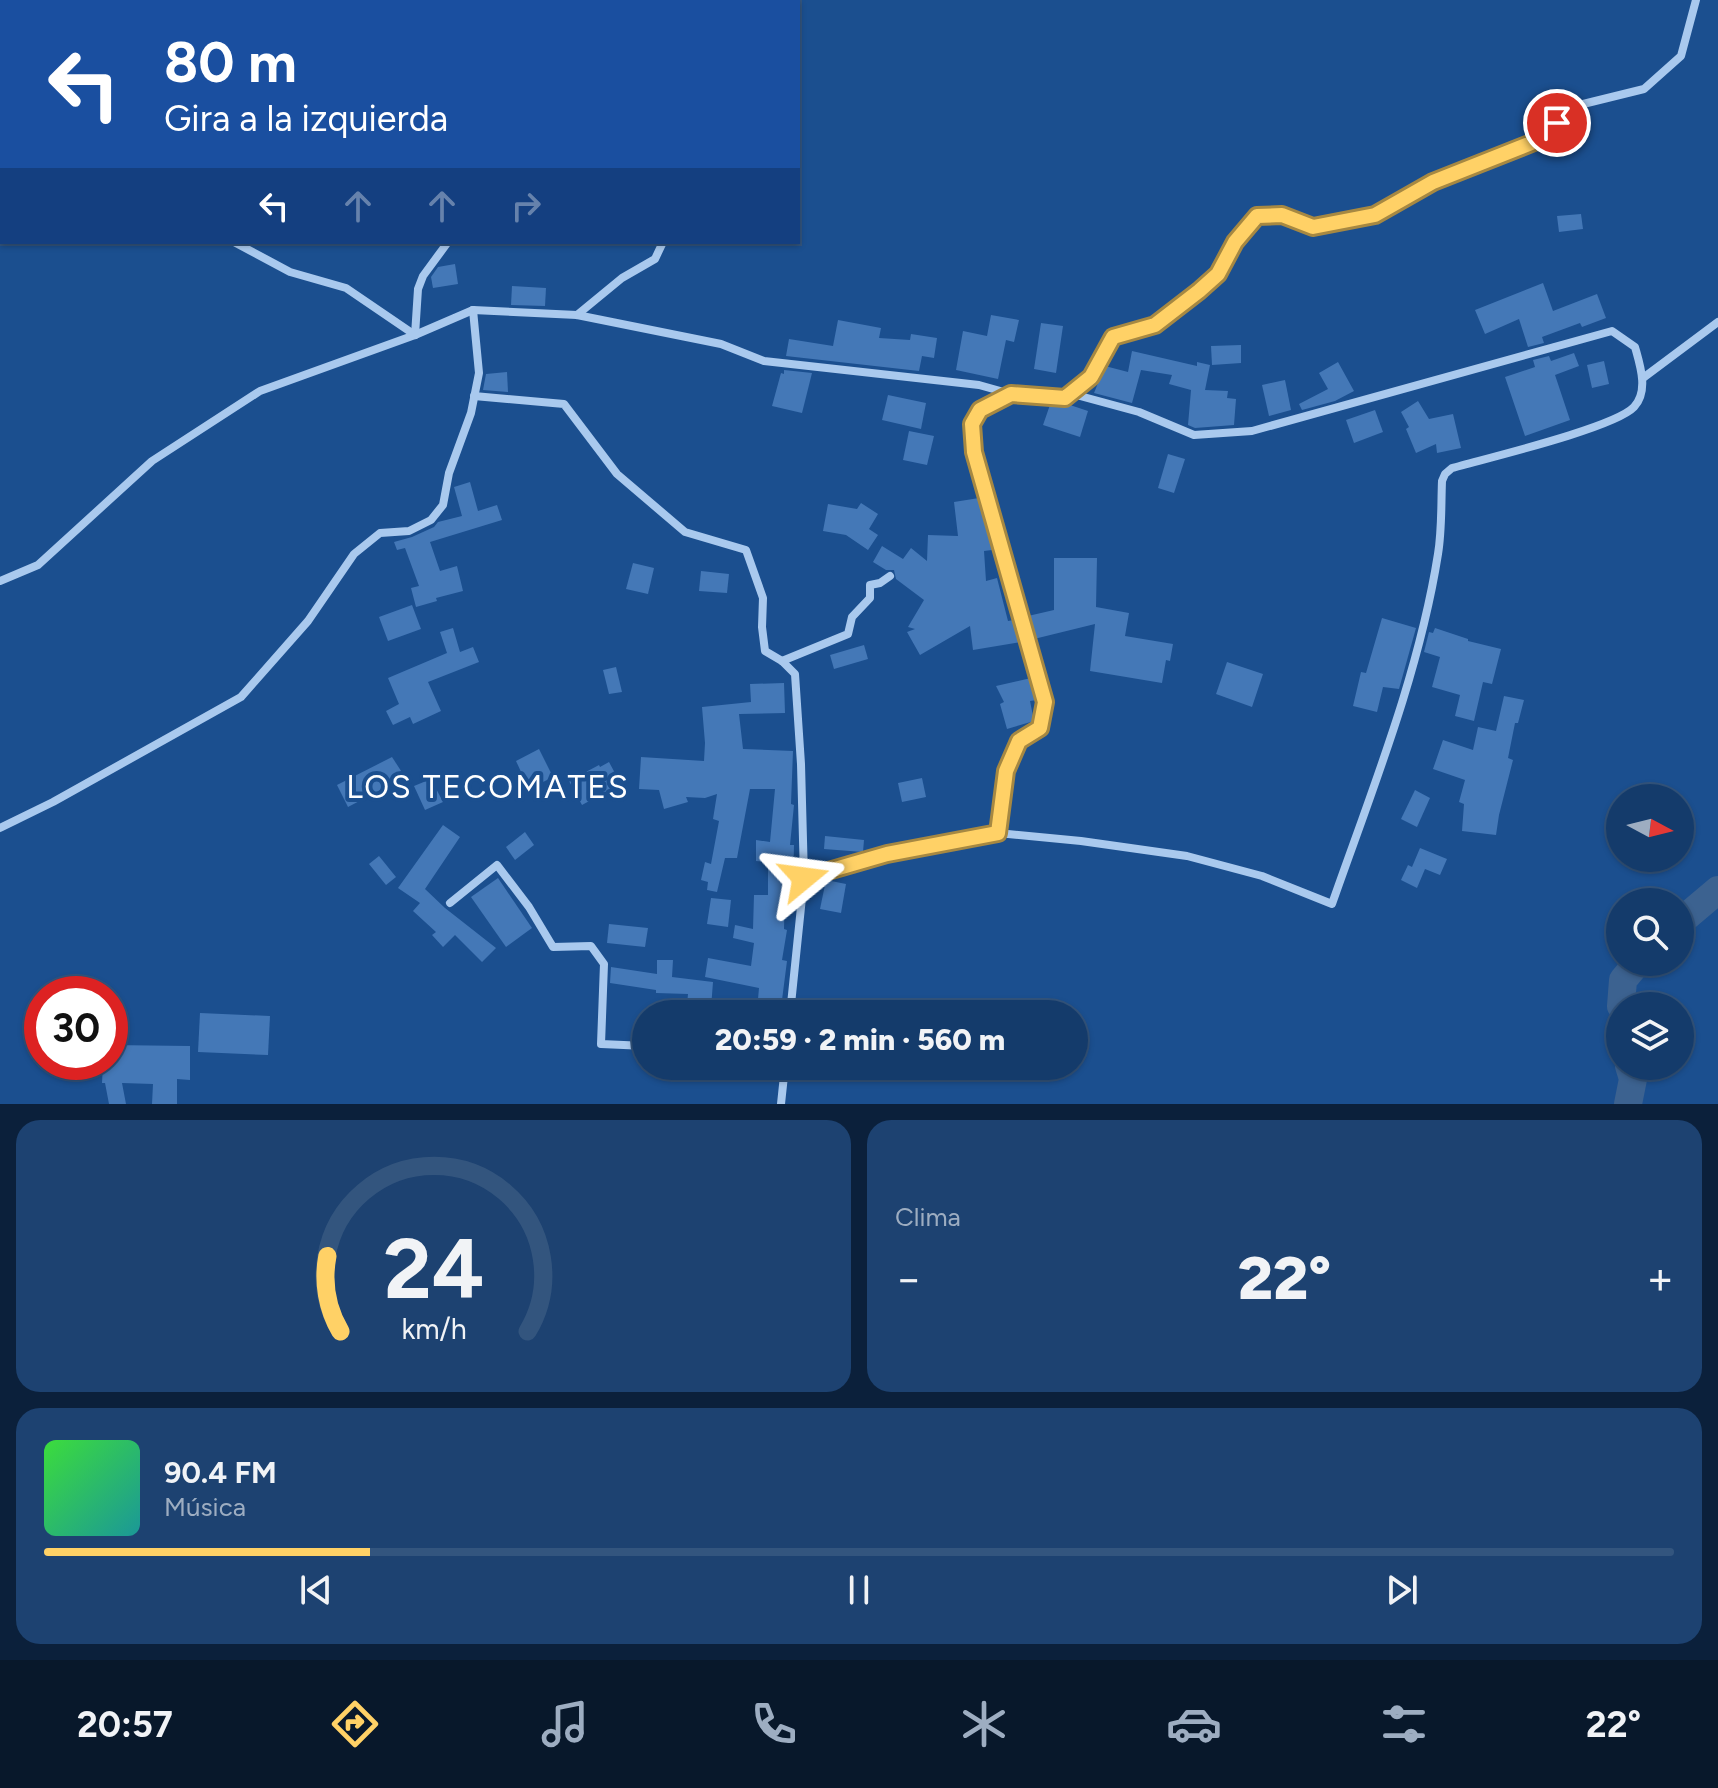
<!DOCTYPE html>
<html lang="es">
<meta charset="utf-8">
<style>
body{margin:0;font-family:Figtree,sans-serif;background:#1d4271;color:#f1f3f6;height:100vh;display:flex;flex-direction:column;font-size:30px;white-space:nowrap}
*{box-sizing:border-box;margin:0}
p{font-size:26px;color:#9dadc1}
.icon{flex:none;width:44px;height:44px;fill:none;stroke:currentColor;stroke-width:2;stroke-linecap:round;stroke-linejoin:round}
.map{position:relative;height:1104px;overflow:hidden}
.drawer{display:flex;flex-direction:column;gap:16px;padding:16px;background:#0b203b;flex:1}
.drawer>*{flex:none}
.hud{position:absolute;left:0px;top:0px;width:800px;height:244px;box-shadow:0 2px 6px #0004,0 0 0 2px #33557e;background:#1a4fa0;color:#fff;overflow:hidden}
.needle{width:52px;rotate:97deg}
.fabs{position:absolute;left:1606px;top:784px;display:grid;gap:16px}
.fabs a{display:grid;place-items:center;width:88px;height:88px;border-radius:50%;background:#143b6b;box-shadow:0 2px 6px #0004,0 0 0 2px #33557e;font-size:40px}
.speed{position:absolute;left:24px;top:976px;display:flex;gap:16px;font-size:40px;font-weight:700;text-align:center}
.speed>*{display:grid;place-content:center;width:104px;height:104px;border-radius:50%;background:#143b6b;box-shadow:0 2px 6px #0004,0 0 0 2px #33557e;line-height:1}
.speed .limit{border:12px solid #d22;background:#fff;color:#111}
.pin{position:absolute;display:grid;place-items:center;width:68px;height:68px;color:#fff;margin:-34px;border:4px solid #fff;border-radius:50%;box-shadow:0 2px 8px #0007}
.me{position:absolute;width:88px;margin:-44px;rotate:74deg;stroke-linejoin:round;filter:drop-shadow(0 0 6px #0008)}
.turn{display:flex;align-items:center;gap:28px;height:168px;padding:0 32px;font-size:36px}
.turn .icon{width:104px;height:104px;stroke-width:2.5}
.turn b{display:block;font-size:56px;line-height:68px}
.lanes{display:flex;align-items:center;height:76px;padding:0 32px;background:#0003;justify-content:center;gap:40px;direction:ltr}
.lanes .off{opacity:.35}
.big{font-size:60px;font-weight:800;line-height:1.1}
.drawer .card{flex:1;display:flex;flex-direction:column;justify-content:center;gap:12px;min-width:0;padding:0 28px;border-radius:24px;background:#1d4271}
.drawer .dial{align-items:center;gap:0}
.dial svg{height:208px;overflow:visible;fill:none;stroke:#33557e;stroke-width:7;stroke-linecap:round;text-anchor:middle}
.dial text{fill:#f1f3f6;stroke:none}
.song{display:flex;align-items:center;gap:24px}
.cover{width:96px;height:96px;border-radius:12px;background:linear-gradient(135deg,hsl(120 70% 55%),hsl(180 70% 35%))}
.played{height:8px;border-radius:4px;background:linear-gradient(90deg,#ffd166 20%,#33557e 20%)}
.keys{display:flex;justify-content:space-around;direction:ltr}
.heat{display:flex;justify-content:space-between;align-items:center;font-size:44px;direction:ltr}
.drawer .tiles{flex:1;display:grid;gap:16px;grid-template-columns:1fr 1fr}
.card:last-child{grid-column:span 2}
.trip{position:absolute;left:632px;top:1000px;width:456px;height:80px;border-radius:40px;background:#143b6b;box-shadow:0 2px 6px #0004,0 0 0 2px #33557e;font-weight:800;line-height:80px;text-align:center}
.dock{display:flex;height:128px;justify-content:space-around;align-items:center;background:#08182b;color:#9dadc1}
.dock .icon{width:56px;height:56px}
.dock .selected{color:#ffd166}
.dock b{font-size:36px;color:#f1f3f6}
.map>svg:first-child{display:block}
</style>
<div class="map">
<svg width="1718" height="1104" viewBox="0 0 1718 1104">
<rect width="100%" height="100%" fill="#1b4f8f"/>
<g fill="none" stroke-linecap="round" stroke-linejoin="round">
<g stroke="#3c6290" stroke-width="28">
<path d="M1680 922 1718 890"/>
<path d="M1621 1006 1623 980 1638 962"/>
<path d="M1620 1028V1040"/>
<path d="M1628 1104 1633 1079 1629 1066"/>
</g>
</g>
<g fill="#4478b7">
<path d="M1581 214 1583 229 1559 232 1557 216Z"/>
<path d="M455 264 458 284 433 288 431 277 438 267Z"/>
<path d="M1543 283 1553 311 1597 294 1606 318 1582 327 1580 323 1542 337 1544 343 1528 347 1519 319 1485 334 1475 310Z"/>
<path d="M512 286 546 288 545 306 511 305Z"/>
<path d="M991 315 1019 320 1014 342 1006 340 998 379 956 370 963 331 987 336Z"/>
<path d="M838 320 881 328 879 338 910 340 911 334 937 338 934 358 922 356 919 371 786 356 789 339 833 346Z"/>
<path d="M1041 323 1063 326 1056 373 1034 369Z"/>
<path d="M1241 345V363L1212 365 1211 346Z"/>
<path d="M1132 351 1197 366V362L1210 365 1205 390 1228 391 1227 398 1236 399 1234 425 1195 428 1188 425 1191 390 1169 384 1172 375 1141 370 1132 403 1094 393 1105 366 1128 372Z"/>
<path d="M1574 353 1579 366 1555 375 1570 420 1525 436 1505 377 1535 367 1533 360 1549 356 1551 361Z"/>
<path d="M1604 361 1609 384 1592 388 1587 365Z"/>
<path d="M1338 362 1354 391 1335 401 1302 410 1299 404 1328 389 1319 373Z"/>
<path d="M784 370 812 373 802 413 772 406 781 373 784 374Z"/>
<path d="M507 372 508 392 483 390 486 374Z"/>
<path d="M1285 380 1291 410 1269 416 1262 385Z"/>
<path d="M888 395 926 403 921 429 882 420Z"/>
<path d="M1418 401 1429 419 1453 414 1461 448 1437 453 1436 444 1416 453 1406 429 1409 427 1401 412Z"/>
<path d="M1051 402H1061L1088 411 1080 437 1043 425Z"/>
<path d="M1375 410 1383 432 1354 443 1346 420Z"/>
<path d="M909 431 934 436 927 465 903 460Z"/>
<path d="M1168 454 1185 459 1174 493 1158 488Z"/>
<path d="M470 482 478 511 497 505 502 520 430 542 440 571 457 566 463 591 436 598 437 601 416 607 411 588 419 586 405 548 397 550 394 542 412 537 434 527 438 522 462 516 454 487Z"/>
<path d="M979 498 989 531 992 550 984 551 986 581 997 578 1008 621 1014 620 1021 642 973 650 970 626 920 655 907 632 915 629 908 627 924 600 896 579 894 570H886L873 562 882 546 903 559 911 548 927 561 928 535 958 536 954 502Z"/>
<path d="M861 503 878 514 869 529 878 535 868 550 846 535 823 531 828 504 857 509Z"/>
<path d="M1054 558H1097L1096 607 1129 613 1125 636 1173 644 1170 661 1166 660 1162 683 1090 671 1095 624 1034 639 1028 616 1054 610Z"/>
<path d="M633 563 654 568 648 594 626 589Z"/>
<path d="M701 571 729 574 727 593 699 591Z"/>
<path d="M412 605 421 629 388 641 379 617Z"/>
<path d="M1382 618 1416 628 1399 689 1383 687 1377 712 1353 706 1361 672 1366 673Z"/>
<path d="M453 628 460 652 473 647 479 662 428 682 441 711 413 724 410 717 393 725 386 711 399 704 388 678 447 653 440 632Z"/>
<path d="M1435 628 1468 639V641L1501 649 1492 684 1483 682 1474 721 1455 716 1460 695 1432 687 1440 657 1424 652 1429 632 1433 633Z"/>
<path d="M864 645 868 659 834 669 830 655Z"/>
<path d="M1227 662 1263 674 1252 707 1216 694Z"/>
<path d="M616 667 622 692 609 694 603 670Z"/>
<path d="M1031 678 1037 700 1030 701 1034 721 1007 729 1000 704 1004 702 996 686Z"/>
<path d="M784 683 785 713 739 714 743 749 793 751 791 804 794 805 790 845H794L793 887 785 888 784 929 787 930 782 960 787 961 782 1000 758 999 759 988 705 977 708 958 751 966 754 943 733 938 735 925 753 929 754 895H768V862L756 861V840L770 842 775 789H750L737 858H725L717 892 707 890 708 882 701 880 705 862 711 864 719 821 713 819 717 794 705 798 686 797 688 802 664 809 659 790 639 789 641 757 704 761 705 743 702 707 751 702 750 684Z"/>
<path d="M1504 696 1524 700 1518 723H1515L1508 758 1513 760 1499 815 1496 835 1462 831 1464 804 1459 802 1465 780 1433 769 1443 740 1473 750 1478 727 1496 731Z"/>
<path d="M539 749 553 777 529 789 516 761Z"/>
<path d="M392 757 405 777 348 807 337 785Z"/>
<path d="M609 762 616 775 608 779 613 788 582 805 569 781 599 765 600 767Z"/>
<path d="M922 778 926 797 902 802 898 783Z"/>
<path d="M431 779 443 802 425 810 414 786Z"/>
<path d="M1415 790 1430 798 1417 827 1401 819Z"/>
<path d="M443 825 460 837 425 889 445 908 496 948 482 962 455 935 443 947 432 935 436 932 413 911 420 903 398 888Z"/>
<path d="M525 832 534 845 515 860 506 847Z"/>
<path d="M825 836 864 840 863 852 824 849Z"/>
<path d="M1420 848 1447 859 1440 875 1425 869 1417 888 1401 880 1408 865 1412 867Z"/>
<path d="M379 856 396 877 386 885 369 864Z"/>
<path d="M498 878 532 928 506 947 471 897Z"/>
<path d="M826 880 846 884 841 913 820 909Z"/>
<path d="M711 898 731 900 728 927 707 924Z"/>
<path d="M609 924 648 928 645 947 607 943Z"/>
<path d="M657 960H673L672 977 713 982 711 1008 687 1005 688 994 656 993V990L610 983 611 967 657 974Z"/>
<path d="M200 1013 270 1016 268 1055 198 1052Z"/>
<path d="M110 1045 190 1046V1080L177 1079V1104H152L153 1084 122 1083 126 1104H109L105 1083H102L103 1062H110Z"/>
</g>
<g fill="none" stroke-linecap="round" stroke-linejoin="round">
<g stroke="#a9c9ee" stroke-width="8">
<path d="M234 242 290 272 346 288 415 335"/>
<path d="M577 315 622 278 655 259 663 242"/>
<path d="M415 335 418 289 423 276 448 242"/>
<path d="M1643 378 1718 322"/>
<path d="M474 396 564 404 617 474 685 532 746 550 763 598 762 627 765 651 782 661 795 674 801 764 804 878 790 1014"/>
<path d="M1066 397 1091 377 1113 337 1155 325 1199 291 1218 274 1235 242 1257 216 1282 215 1313 227 1375 215 1433 182 1539 140 1575 106 1644 89 1681 56 1696 0"/>
<path d="M0 581 38 565 152 461 260 391 415 335 473 310 577 315 721 344 764 361 979 385 1011 394 1080 396 1139 412 1194 435 1252 431 1612 331 1635 347C1640 365 1649 391 1634 407 1614 428 1487 458 1452 468L1445 474 1442 481C1441 505 1442 530 1438 554 1419 674 1372 790 1332 904L1262 876 1187 856 1081 841 998 833 887 854 804 878"/>
<path d="M782 661 848 634 852 617 870 598V585L880 583 890 576"/>
<path d="M0 828 53 802 241 697 308 621 354 554 380 533 409 531 431 520 443 505 449 473 471 413 479 373 473 310"/>
<path d="M998 833 1006 771 1019 741 1040 728 1045 702 974 452C971 410 975 412 1011 394"/>
<path d="M450 903 497 865 529 907 553 947 591 946 604 964 601 1044 646 1046"/>
<path d="M781 1104 785 1066"/>
</g>
</g>
<g fill="none" stroke-linecap="round" stroke-linejoin="round">
<g stroke="#a68842" stroke-width="20">
<path id="route" d="M804 878 887 854 998 833 1006 771 1019 741 1040 728 1045 702 974 452 972 424 980 410 1011 394 1065 398 1091 377 1113 337 1155 325 1199 291 1218 274 1235 242 1257 216 1282 215 1313 227 1375 215 1433 182 1539 140 1557 123"/>
</g>
<use href="#route" stroke="#ffd166" stroke-width="14"/>
</g>
<g text-anchor="middle" dominant-baseline="central" stroke-width="8" stroke-linejoin="round" paint-order="stroke">
<g font-size="32" letter-spacing="2" fill="#fff" stroke="#1b4f8f">
<text x="488" y="787">LOS TECOMATES</text>
</g>
</g>
</svg>
<div class="fabs">
<a><svg class="needle" viewBox="-14 -14 28 28"><path d="M0-13l5 13h-10z" fill="#e53935"/><path d="M0 13l5-13h-10z" fill="#9dadc1"/></svg></a>
<a><svg class="icon" aria-label="search" viewBox="0 0 24 24"><circle cx="10" cy="10" r="6"/><path d="M15 15l6 6"/></svg></a>
<a><svg class="icon" aria-label="layers" viewBox="0 0 24 24"><path d="M12 4l9 5-9 5-9-5zM3 14l9 5 9-5"/></svg></a>
</div>
<div class="speed"><div class="limit">30</div></div>
<div class="pin" style="left:1557px;top:123px;background:#d93025"><svg class="icon" aria-label="arrive" viewBox="0 0 24 24"><path d="M6 21V4h12l-3 4 3 4H6"/></svg></div>
<svg class="me" style="left:804px;top:878px" viewBox="-20 -20 40 40"><path d="M0-17L14 15 0 8-14 15z" fill="#ffd166" stroke="#fff" stroke-width="4"/></svg>
<div class="trip">20:59 · 2 min · 560 m</div>
<div class="hud">
<div class="turn"><svg class="icon" aria-label="left" viewBox="0 0 24 24"><path d="M17 20v-9H6M10 6l-5 5 5 5"/></svg><div><b>80 m</b>Gira a la izquierda</div></div>
<div class="lanes"><svg class="icon" aria-label="left" viewBox="0 0 24 24"><path d="M17 20v-9H6M10 6l-5 5 5 5"/></svg><svg class="icon off" aria-label="ahead" viewBox="0 0 24 24"><path d="M12 20V5M6 11l6-6 6 6"/></svg><svg class="icon off" aria-label="ahead" viewBox="0 0 24 24"><path d="M12 20V5M6 11l6-6 6 6"/></svg><svg class="icon off" aria-label="right" viewBox="0 0 24 24"><path d="M7 20v-9h11M14 6l5 5-5 5"/></svg></div>
</div>
</div>
<section class="drawer">
<div class="tiles">
<div class="card dial"><svg viewBox="0 0 100 80">
<path d="M14 69A42 42 0 1 1 86 69"/>
<path d="M14 69A42 42 0 0 1 9 40" stroke="#ffd166"/>
<text x="50" y="56" font-size="32" font-weight="700">24</text>
<text x="50" y="72" font-size="11">km/h</text>
</svg></div>
<div class="card"><p>Clima</p>
<div class="heat"><a>−</a><b class="big">22°</b><a>+</a></div>
</div>
<div class="card">
<div class="song"><i class="cover"></i><div><b>90.4 FM</b><p>Música</p></div></div>
<div class="played"></div>
<div class="keys"><svg class="icon" aria-label="previous" viewBox="0 0 24 24"><path d="M18 5L8 12l10 7zM5 5v14"/></svg><svg class="icon" aria-label="pause" viewBox="0 0 24 24"><path d="M8 5v14M16 5v14"/></svg><svg class="icon" aria-label="next" viewBox="0 0 24 24"><path d="M6 5l10 7-10 7zM19 5v14"/></svg></div>
</div>
</div>
</section>
<nav class="dock">
<b>20:57</b>
<svg class="icon selected" aria-label="directions" viewBox="0 0 24 24"><path d="M12 3l9 9-9 9-9-9zM9 14v-3h6M13 9l2 2-2 2"/></svg>
<svg class="icon" aria-label="music" viewBox="0 0 24 24"><path d="M9 18V5l10-2v13"/><circle cx="6" cy="18" r="3"/><circle cx="16" cy="16" r="3"/></svg>
<svg class="icon" aria-label="phone" viewBox="0 0 24 24"><path d="M5 4h4l2 5-3 2q2 4 5 5l2-3 5 2v4C11 20 4 13 5 4z"/></svg>
<svg class="icon" aria-label="climate" viewBox="0 0 24 24"><path d="M12 3v18M4 7l16 10M4 17L20 7"/></svg>
<svg class="icon" aria-label="car" viewBox="0 0 24 24"><path d="M5 17H2v-5l4-1 3-4h7l3 4 3 1v5h-3M9 17h6M6 11h13"/><circle cx="7" cy="17" r="2"/><circle cx="17" cy="17" r="2"/></svg>
<svg class="icon" aria-label="filters" viewBox="0 0 24 24"><path d="M4 7h16M4 17h16"/><circle cx="9" cy="7" r="2"/><circle cx="15" cy="17" r="2"/></svg>
<b>22°</b>
</nav>
